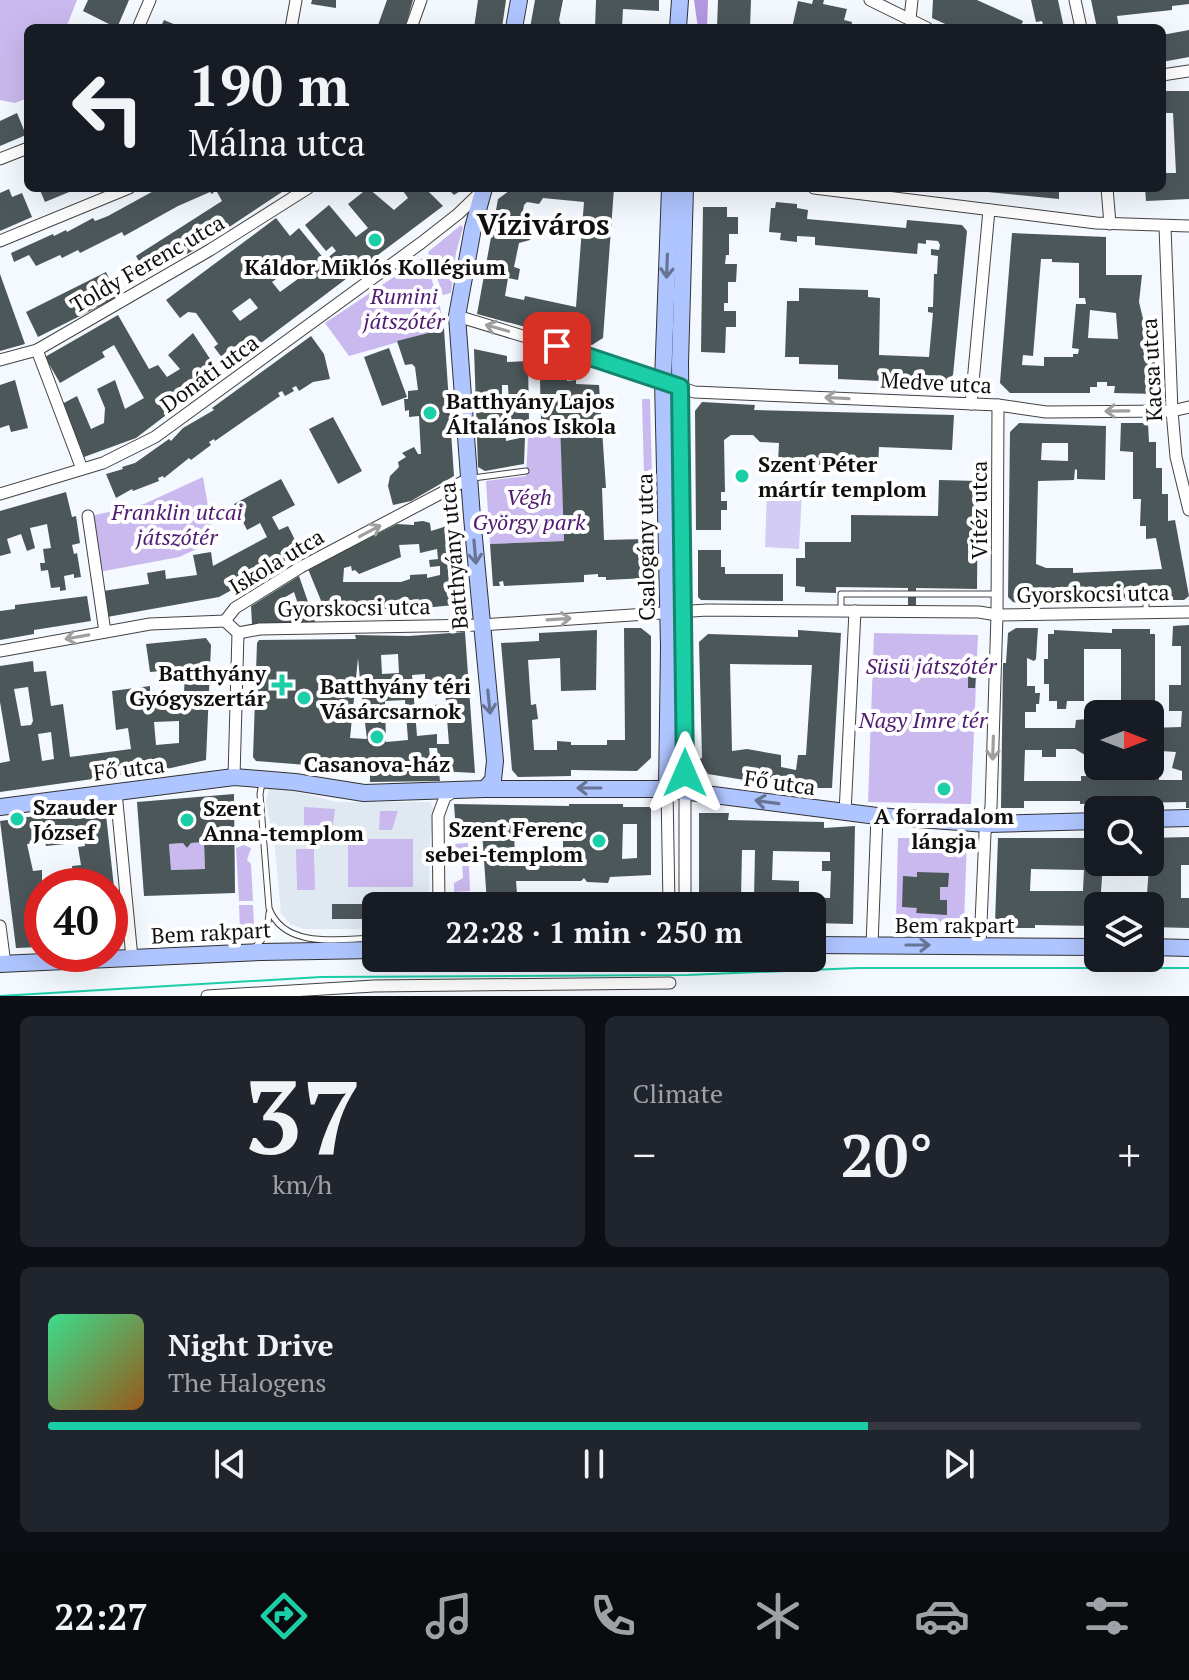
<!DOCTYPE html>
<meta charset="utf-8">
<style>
body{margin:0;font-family:"PT Serif",serif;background:#20242c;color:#f1f3f6;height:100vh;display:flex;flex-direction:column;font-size:30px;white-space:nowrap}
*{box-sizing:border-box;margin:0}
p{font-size:26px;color:#9ea1a6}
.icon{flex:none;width:44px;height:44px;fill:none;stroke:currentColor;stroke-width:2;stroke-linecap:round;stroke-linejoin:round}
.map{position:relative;height:996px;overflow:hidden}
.side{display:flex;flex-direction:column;gap:20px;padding:20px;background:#0d0f14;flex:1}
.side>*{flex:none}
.hud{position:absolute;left:24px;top:24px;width:1142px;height:168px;border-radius:12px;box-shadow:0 8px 32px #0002;background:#171b24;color:#f1f3f6;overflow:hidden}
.needle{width:52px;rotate:90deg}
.buttons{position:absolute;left:1084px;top:700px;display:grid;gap:16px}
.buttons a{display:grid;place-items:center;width:80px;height:80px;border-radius:12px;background:#171b24;box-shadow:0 8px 32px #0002;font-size:40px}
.speed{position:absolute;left:24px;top:868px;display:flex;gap:16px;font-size:40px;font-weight:700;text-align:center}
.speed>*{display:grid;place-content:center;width:104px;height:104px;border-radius:50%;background:#171b24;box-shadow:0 8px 32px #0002;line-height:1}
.speed .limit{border:12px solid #d22;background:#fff;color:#111}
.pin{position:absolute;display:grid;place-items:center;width:68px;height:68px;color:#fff;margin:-34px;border-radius:16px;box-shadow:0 4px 12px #0006}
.me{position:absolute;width:88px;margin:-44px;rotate:0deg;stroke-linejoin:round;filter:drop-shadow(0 0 6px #0008)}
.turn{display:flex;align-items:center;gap:28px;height:168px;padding:0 32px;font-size:36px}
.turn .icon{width:104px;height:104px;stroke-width:2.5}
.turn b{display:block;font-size:56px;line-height:68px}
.big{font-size:60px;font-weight:700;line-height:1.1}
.side .card{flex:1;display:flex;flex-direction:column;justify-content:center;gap:12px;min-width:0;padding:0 28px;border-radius:12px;background:#20242c}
.side .dial{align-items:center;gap:0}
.dial b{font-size:104px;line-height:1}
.song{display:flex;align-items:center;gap:24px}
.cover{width:96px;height:96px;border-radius:12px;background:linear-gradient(135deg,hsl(150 70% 55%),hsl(30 70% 35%))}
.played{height:8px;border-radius:4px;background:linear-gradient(90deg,#1bcea8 75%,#363941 75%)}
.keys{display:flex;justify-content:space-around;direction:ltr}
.heat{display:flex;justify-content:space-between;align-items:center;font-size:44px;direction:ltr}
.side .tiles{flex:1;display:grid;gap:20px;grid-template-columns:1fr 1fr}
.card:last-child{grid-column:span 2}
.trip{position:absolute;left:362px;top:892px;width:464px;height:80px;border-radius:12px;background:#171b24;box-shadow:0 8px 32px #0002;font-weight:700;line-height:80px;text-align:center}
.tab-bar{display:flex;height:128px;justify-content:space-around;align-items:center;background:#090b0e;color:#9ea1a6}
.tab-bar .icon{width:56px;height:56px}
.tab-bar .active{color:#1bcea8}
.tab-bar b{font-size:36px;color:#f1f3f6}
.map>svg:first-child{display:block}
</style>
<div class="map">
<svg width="1189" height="996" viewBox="0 0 1189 996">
<rect width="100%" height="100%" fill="#f4f8ff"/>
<g fill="#cab9ee">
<path d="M0 0H77L66 28H28V98L15 103 0 100Z"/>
<path d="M461 225 463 228 456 253 451 293 443 295 428 252Z"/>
<path d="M424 257 439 301 444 329 349 356 325 323Z"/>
<path d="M642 399H650L652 476H644Z"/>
<path d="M561 435 564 541 490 544 486 481 526 476 528 437Z"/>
<path d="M203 477 214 541 179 557 99 572 91 516 144 504Z"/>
<path d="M874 633 978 635 971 804 868 802Z"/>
<path d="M304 806 336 808 333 826 303 825Z"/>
<path d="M379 811H399L392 831H379Z"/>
<path d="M898 838H967L964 924H896Z"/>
<rect x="348" y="839" width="65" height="49"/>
<path d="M204 842 205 869 171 870 169 844 183 843 187 848 191 843Z"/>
<path d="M468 843 470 891 454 892V883L463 878 462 862 453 859 452 844Z"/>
<path d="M244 845 251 848 247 860 251 864 253 901H239L236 848Z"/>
<path d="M314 848 316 890H297L295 849Z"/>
<path d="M239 905H253L254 925 247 931H240Z"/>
</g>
<path fill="#b397e0" d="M694 0H708L707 28H698Z"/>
<path fill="#d3ccf4" d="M767 490 802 491 799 549 765 547Z"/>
<path fill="#e0e8f2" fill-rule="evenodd" d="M274 786 337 802H430L433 807 434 821 430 839 429 906 386 903 385 906H376V929H303L290 924 281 913 275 849 266 801 269 789ZM304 807 335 809 333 825H304ZM380 811H398L392 830H379ZM348 839H413V887H348ZM296 849H314L315 890H297ZM333 904H375L374 919H333Z"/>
<g fill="#4c575a" fill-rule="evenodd">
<path d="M88 0H129L117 28 83 11Z"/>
<path d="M312 0H336V8L311 4Z"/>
<path d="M387 0H413L405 28H377Z"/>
<path d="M478 0H506L502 28H474Z"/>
<path d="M535 0H563L559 20 562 28H530Z"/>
<path d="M596 0H659V11L623 9 622 28H595Z"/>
<path d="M718 0H751L750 28H717Z"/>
<path d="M813 0H824L823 4 847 9 844 20 852 22 851 28H792L798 1 812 4Z"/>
<path d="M933 0H977L1023 21 1020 28H954L932 18Z"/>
<path d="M1031 0H1058L1064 28H1044L1042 21 1036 22Z"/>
<path d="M1091 0H1189V4L1172 6V10L1117 16 1119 28H1097Z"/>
<path d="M164 20 183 28H160Z"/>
<path d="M1189 30V57L1162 62V35Z"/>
<path d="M1162 91H1189V199L1146 201 1145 188H1162V173H1176L1173 113H1162Z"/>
<path d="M17 113 26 135 0 146V121Z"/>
<path d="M39 188H73L74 190 45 202Z"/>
<path d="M159 188H218L212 194 210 192 178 206 124 236 122 232 80 253 78 250 62 258 60 255 36 266 29 255 14 262 11 253 53 234 54 236 66 230 67 232 93 218 95 221 108 216Z"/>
<path d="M224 188H288L196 249 147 276 136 256 222 201 217 192Z"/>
<path d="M368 188 394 210 408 198 401 188H425L443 206 229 367 214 347 218 344 196 313 188 312 180 318 166 300 276 218 290 236 299 228 325 260 336 251 332 246 326 251 305 225 329 205 356 237 368 228 348 204ZM294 266 302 276 280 292 272 282ZM250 298 258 308 240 321 232 311Z"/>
<path d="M447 188H465L454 195Z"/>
<path d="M513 188H614L603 338 592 345 477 314 498 199ZM543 198 584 202 576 307 525 296 524 300 505 296 508 278 518 280 520 269 514 267 519 243 530 240 532 230 520 228 524 205 527 202 539 204Z"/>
<path d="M969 188H1059V199L968 190Z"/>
<path d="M9 189 12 197 22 193 32 217 0 231V193Z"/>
<path d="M776 202 797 204V208L808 210 807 219 906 228 907 220 962 225 967 231 953 375 943 384 838 379V365L799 364V357H785L787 301H799V288L868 290V297L880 298 879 355 929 357 933 313 928 312V307H933L934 274H937L938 256 931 255V249L939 250 940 245 938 241 926 240V244L918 243 917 254 815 245V237L797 236V242L780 240 781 233 769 232 771 208H775Z"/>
<path d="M703 207H727V217H738V234H729V255H726L725 264H737L736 282H728V303H724V311H736V327H726L725 353 701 352Z"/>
<path d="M1012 233 1106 237V275H1142L1139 302 1152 356H1155V366H1158L1157 394 1114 393 1115 386H1107V382H1097V387H1090V393H1010L1000 383ZM1041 259H1052V262L1079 263V298H1085L1086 304H1076L1072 348 1079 349 1078 354H1073V357H1044V366L1022 365 1023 355 1033 356ZM1090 310 1116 313 1118 339 1088 338Z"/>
<path d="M106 272 118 297 38 337 26 312Z"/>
<path d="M0 274 25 344 0 351Z"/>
<path d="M118 315 149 369 158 365 167 377 180 369 168 355 193 333 220 374 136 438 84 457 62 404 77 396 91 429 104 423 105 408 97 389 115 380 125 409 144 398 114 345 102 352 105 357 60 383 45 357Z"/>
<path d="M444 329 454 476 411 501 393 505 388 486 390 476 399 467 398 462 406 457 402 453 414 447 418 454H421L419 416 409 417V410L405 411 404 399H408V391L418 390 415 367 412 364 405 365 397 341Z"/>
<path d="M311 336 324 354 330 379 313 382 299 391 296 386 292 388 294 391 285 396 282 391 278 393 280 396 215 441 214 439 209 442 211 445 191 460 189 458 164 478 163 476 158 478 159 481 133 491 132 489 116 498 106 474 123 469 122 467 135 463 169 439 171 441 183 428 214 410 212 408Z"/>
<path d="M389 348 407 397 382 406 364 357Z"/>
<path d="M474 349 507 356V362L528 361 529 422 505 425 506 441 525 437 524 464 485 471 478 467ZM502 385H508L509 408 502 409Z"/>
<path d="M567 378V381L576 380V384L599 385 606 488H602L604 540 646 539 647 578 606 580V577H598V574L584 575V582L504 586 503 581 499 582 500 586H493L490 544 564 541 560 420 541 421 540 379Z"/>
<path d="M15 380 28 428 11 432 9 425 0 428V385Z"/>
<path d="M702 402 755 405 754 410 954 415 952 450 879 447 878 467 778 463 779 443 760 442 753 435H731L724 440 725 492H721V501H727V510H721V530H696L695 411Z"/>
<path d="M333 417 362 471 338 484 309 429Z"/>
<path d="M1019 423 1106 426 1105 480 1077 479V470L1075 469 1074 480 1038 481 1036 564 1046 568H1073V573L1162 569 1156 538 1146 539V526H1140L1141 499H1133V452L1120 451 1121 423H1148L1149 442H1156V468H1162V494H1168V521L1175 520 1189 596 1184 600H1053L1050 602 1043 599 1022 600 1018 603 1013 602 1008 597 1010 432ZM1042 443H1068V461L1041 460Z"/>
<path d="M281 479 295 505 272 517 279 530 288 526 301 552 219 597 107 617 103 591 149 584 147 573 165 570 166 579 197 575 193 555 211 552 213 566 267 537 260 523 247 530 234 504Z"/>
<path d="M939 480 978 481 977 589 916 588V605H908V588L836 587V593L805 592V587L796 586V558H805V542H851V515L938 516Z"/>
<path d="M66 492 72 517 76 516 80 543 72 545 74 554 77 553 81 577 74 578V574L64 576 66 590 60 591V587L51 588 48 570 41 571 40 563H45L43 549 51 548 47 524 30 528 35 548 27 551 21 534 7 539 11 553 0 556V511Z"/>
<path d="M423 521 430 523 431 531 447 526 449 548 450 545 459 544 465 604 402 610 367 608V612H351V608H343V611L337 610V607L324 608 308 569 397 524 414 525V522ZM419 544 420 553 437 549 438 559 429 560 430 567 440 566V575L427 578V574L410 575V579L401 582H343L344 568 351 566 352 571 355 570 359 574 401 557 399 545Z"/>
<path d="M698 550H721V567H725V574H783V601L701 600 698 597Z"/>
<path d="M299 576 315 622 252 624 251 606ZM294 592 299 607H282L280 600Z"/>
<path d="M87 596 91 621 34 630V634L0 640V611L15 609V605Z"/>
<path d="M1189 625V808H1186V802L1080 804V801H1024V808H1001L1003 663H1006L1008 633 1016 628H1038L1036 659 1034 661 1027 658V686H1035V693H1040L1039 704H1036V712H1025V728H1075L1076 720 1098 718V766H1117L1116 769H1122V774H1129V780H1152V775H1159V780H1182V771L1172 768 1176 752 1161 751V756H1150V728L1181 727 1182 711H1169V685H1181V646H1172L1173 626ZM1056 749H1075L1085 755V759H1090V769H1086V776H1081V781H1024L1025 750H1042V757H1056Z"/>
<path d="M624 628H641L651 636V758L637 771 571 770V776L518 777 512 770 501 643 539 641V633L597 630 596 690 561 691 560 658 528 660 531 705 536 704 538 719 532 720 534 750H557V741L571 742V745H607V740H625Z"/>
<path d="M1112 629H1150V634H1155V701H1121V649H1084V701H1067L1066 709H1057V701H1049V684H1044V659H1048V634H1054V630L1112 633Z"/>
<path d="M798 630 841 633 832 788H793L708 774 699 759 702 758 699 642 708 634 798 637ZM730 664 812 665 806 755H798L796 770 781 767V755L747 749 732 751Z"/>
<path d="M465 632 475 773 439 771 440 781 370 782V770L256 761 253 757 257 643 259 640 356 639 355 635 409 636ZM398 654 399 673 382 674 381 655ZM358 658 361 691 367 739 350 738ZM425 674V683L445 681 446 704 435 705 436 719H447L449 744H437V734L417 736 412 675ZM405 700 408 740 386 742 385 701ZM429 748H437L438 756 430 757Z"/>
<path d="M206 638 211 645 206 760 171 768 0 792V763L10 761 0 702V666L33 661 34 672 46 671 51 706 63 704 70 757 131 749 128 728 116 730 112 691 150 686V692L184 694 185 669 150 672 146 644ZM28 687 33 721 31 725 21 726 14 689ZM179 721V743L156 745 154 722ZM51 732 54 759 42 761 38 734Z"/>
<path d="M968 675H976L975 688H968Z"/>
<path d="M234 794 235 893 144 896 137 802ZM204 842 205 869 171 870 169 844 183 843 187 848 191 843Z"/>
<path d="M454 804 569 806V804H623V807H651V875L610 877 608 883 587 882 584 878 581 881H516L518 906H463V903H487L482 831H456ZM623 824H637V858L622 859ZM514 833 563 834V852L573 853V857L515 858Z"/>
<path d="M105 806 120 941 110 942V886H74L72 866 81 865 78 847 85 846 84 836 64 839 65 844 46 846 45 842 27 844 33 871 42 870V893H35L37 914 42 913V947L16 948 0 821Z"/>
<path d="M699 813H729L728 820 824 822V828L855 826 853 924 812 923V906H699ZM742 850H755L754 899H741ZM773 851 830 852V861H822V871H831L830 898 799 897V881L772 880Z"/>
<path d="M1189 837V865H1181V898H1189V928L1150 927V906H1098V926L1035 925V928H1004V923H995L998 838H1098V862H1103L1101 892 1147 894 1149 866 1105 864V862H1150V838ZM1031 869 1084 870 1083 891H1030Z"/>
<path d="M917 872 949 873 948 887H940V900H947V915L916 913 917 908 902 907 903 876 917 877Z"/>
<rect x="332" y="904" width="43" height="15"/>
</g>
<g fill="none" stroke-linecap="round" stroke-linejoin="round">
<g stroke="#434343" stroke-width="7">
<g id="lane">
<path d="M473 478 526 471"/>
<path d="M1146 599V612"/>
<path d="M841 609V594H996"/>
<path d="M262 783 260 794 269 908C284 950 342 939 376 938"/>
<path d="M256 946 267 934 269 913"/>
</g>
</g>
<g stroke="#434343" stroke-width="13">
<g id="street">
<path d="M870 0 927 28"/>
<path d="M1075 0 1081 28"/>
<path d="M910 19 912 0"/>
<path d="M138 28 150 0"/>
<path d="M291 28 296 0"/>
<path d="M411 28 421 0"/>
<path d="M1162 75 1189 71"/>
<path d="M0 159 28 148"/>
<path d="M814 188 1096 223 1189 226"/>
<path d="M1107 188 1110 224"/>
<path d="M1165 227 1172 411 1176 457 1189 510"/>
<path d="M0 241 129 188"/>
<path d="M457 316 625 367 694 392 998 405 1046 412 1172 411 1189 407"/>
<path d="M37 350 82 469"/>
<path d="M0 360 37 350 210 250 308 188"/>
<path d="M971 404 989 210"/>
<path d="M0 494 103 463 155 437 421 243 458 214 482 191"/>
<path d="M88 516 105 632"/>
<path d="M225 621 235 608 301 567 468 479"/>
<path d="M225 621 238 633 234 777"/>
<path d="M238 633 260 629 481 625 707 610 979 612 997 615 1189 612"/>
<path d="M0 651 150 624 225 621"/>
<path d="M667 789 669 906"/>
<path d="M116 792 132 958"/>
<path d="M845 813 855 611"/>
<path d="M439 906 438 816 445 797 455 791"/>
<path d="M685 906V790"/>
<path d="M0 926 5 964"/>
<path d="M872 945 877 816"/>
<path d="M980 945 985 833 991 807 997 615 998 405"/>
<path d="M207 996 374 986 670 983"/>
</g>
</g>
<g stroke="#323232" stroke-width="18">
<g id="secondary">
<path d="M514 28 519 0"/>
<path d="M678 28 680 0"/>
<path d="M484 188 473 228 457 316 472 517 495 761 493 780 485 789"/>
<path d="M685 188 680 363 685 790"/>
<path d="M667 789 669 646 663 381 670 188"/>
<path d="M0 807 234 777 295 782 364 793 485 789H667L877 816 987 824 1098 821"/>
<path d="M1150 819 1189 818"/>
<path d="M812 945 1098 947"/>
<path d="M1150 947 1189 948"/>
<path d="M0 964 261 952 376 950"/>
</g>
</g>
<use href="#lane" stroke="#fff" stroke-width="5"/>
<use href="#street" stroke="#fff" stroke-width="11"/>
<use href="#secondary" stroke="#afc5ff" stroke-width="16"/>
<path stroke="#1bcea8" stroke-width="2" d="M0 996 321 977 687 975 858 968H1189"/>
</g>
<defs><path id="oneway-shaft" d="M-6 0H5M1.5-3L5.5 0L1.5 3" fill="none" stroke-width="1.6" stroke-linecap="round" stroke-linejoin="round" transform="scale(2)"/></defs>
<g stroke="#677493">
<use href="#oneway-shaft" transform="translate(667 266) rotate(92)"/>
<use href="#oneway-shaft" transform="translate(475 552) rotate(85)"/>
<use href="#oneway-shaft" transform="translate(489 702) rotate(84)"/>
<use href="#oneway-shaft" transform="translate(589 788) rotate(180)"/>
<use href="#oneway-shaft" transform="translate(767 802) rotate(-172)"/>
<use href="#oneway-shaft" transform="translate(918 945)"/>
</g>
<g stroke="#9f9f9f">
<use href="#oneway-shaft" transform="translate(497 328) rotate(-164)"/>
<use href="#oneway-shaft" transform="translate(837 398) rotate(-177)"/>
<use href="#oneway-shaft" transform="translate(1117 411) rotate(179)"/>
<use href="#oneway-shaft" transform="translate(370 531) rotate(-28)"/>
<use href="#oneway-shaft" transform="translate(559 619) rotate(-4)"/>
<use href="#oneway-shaft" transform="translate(77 637) rotate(170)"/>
<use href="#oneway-shaft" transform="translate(993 748) rotate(92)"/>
</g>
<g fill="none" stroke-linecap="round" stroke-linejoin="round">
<g stroke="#12866d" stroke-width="20">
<path id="route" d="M557 346 680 387 685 773"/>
</g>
<use href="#route" stroke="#1bcea8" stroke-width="14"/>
</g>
<g fill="#1bcea8" stroke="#fff" stroke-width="3">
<circle cx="375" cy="240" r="8"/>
<circle cx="430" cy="413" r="8"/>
<circle cx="742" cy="476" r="8"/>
<path d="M278 673h8v8h8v8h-8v8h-8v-8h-8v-8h8z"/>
<circle cx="304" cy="698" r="8"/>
<circle cx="377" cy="737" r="8"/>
<circle cx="944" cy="789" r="8"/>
<circle cx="17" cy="819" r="8"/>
<circle cx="187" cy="820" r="8"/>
<circle cx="599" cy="841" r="8"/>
</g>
<g text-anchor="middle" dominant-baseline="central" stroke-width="8" stroke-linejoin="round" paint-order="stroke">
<g font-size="22" fill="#101010" stroke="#fff">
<text transform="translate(147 263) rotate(-30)">Toldy Ferenc utca</text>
<text transform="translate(1151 370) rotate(-93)">Kacsa utca</text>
<text transform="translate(209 373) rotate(-36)">Donáti utca</text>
<text transform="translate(936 382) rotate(3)">Medve utca</text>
<text transform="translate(978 510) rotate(-90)">Vitéz utca</text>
<text transform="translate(645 547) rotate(-91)">Csalogány utca</text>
<text transform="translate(453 556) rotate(-95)">Batthyány utca</text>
<text transform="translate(276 561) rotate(-31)">Iskola utca</text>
<text transform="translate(1093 593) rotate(-1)">Gyorskocsi utca</text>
<text transform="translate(354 607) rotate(-1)">Gyorskocsi utca</text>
<text transform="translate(129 768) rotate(-7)">Fő utca</text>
<text transform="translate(780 782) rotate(8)">Fő utca</text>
<text x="955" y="924">Bem rakpart</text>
<text transform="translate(211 932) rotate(-3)">Bem rakpart</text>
</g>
<g font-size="22" font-weight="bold" fill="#101010" stroke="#fff" text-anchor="start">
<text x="375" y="266" text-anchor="middle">Káldor Miklós Kollégium</text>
<text x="446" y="400">Batthyány Lajos<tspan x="446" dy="25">Általános Iskola</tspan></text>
<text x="758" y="463">Szent Péter<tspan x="758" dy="25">mártír templom</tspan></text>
<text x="266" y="672" text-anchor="end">Batthyány<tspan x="266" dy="25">Gyógyszertár</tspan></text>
<text x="320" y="685">Batthyány téri<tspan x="320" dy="25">Vásárcsarnok</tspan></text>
<text x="377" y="763" text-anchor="middle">Casanova-ház</text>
<text x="33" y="806">Szauder<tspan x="33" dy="25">József</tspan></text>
<text x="203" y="807">Szent<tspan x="203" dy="25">Anna-templom</tspan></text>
<text x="944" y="815" text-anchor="middle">A forradalom<tspan x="944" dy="25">lángja</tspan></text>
<text x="583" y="828" text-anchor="end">Szent Ferenc<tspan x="583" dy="25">sebei-templom</tspan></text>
</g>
<g font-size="22" font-style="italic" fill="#4f1a6f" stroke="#fff">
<text x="404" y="295">Rumini<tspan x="404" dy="25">játszótér</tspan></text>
<text x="529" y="496">Végh<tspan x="529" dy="25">György park</tspan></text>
<text x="177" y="511">Franklin utcai<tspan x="177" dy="25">játszótér</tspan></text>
<text x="931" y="665">Süsü játszótér</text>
<text x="923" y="719">Nagy Imre tér</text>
</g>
<g font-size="30" font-weight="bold" fill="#101010" stroke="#fff">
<text x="543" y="224">Víziváros</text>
</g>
</g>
</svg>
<div class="buttons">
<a><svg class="needle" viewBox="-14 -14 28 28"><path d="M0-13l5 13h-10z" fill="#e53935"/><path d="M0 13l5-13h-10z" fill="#9ea1a6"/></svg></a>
<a><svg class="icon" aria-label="search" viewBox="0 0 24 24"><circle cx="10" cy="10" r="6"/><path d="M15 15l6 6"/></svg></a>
<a><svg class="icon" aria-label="layers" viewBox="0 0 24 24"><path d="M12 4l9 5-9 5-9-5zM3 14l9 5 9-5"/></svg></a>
</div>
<div class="speed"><div class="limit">40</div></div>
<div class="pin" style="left:557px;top:346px;background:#d93025"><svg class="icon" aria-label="arrive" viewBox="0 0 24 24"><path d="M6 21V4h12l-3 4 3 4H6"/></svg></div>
<svg class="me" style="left:685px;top:773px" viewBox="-20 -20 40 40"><path d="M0-17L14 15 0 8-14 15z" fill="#1bcea8" stroke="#fff" stroke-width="4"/></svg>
<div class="trip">22:28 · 1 min · 250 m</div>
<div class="hud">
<div class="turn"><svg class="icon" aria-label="left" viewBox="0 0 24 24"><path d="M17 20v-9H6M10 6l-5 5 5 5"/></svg><div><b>190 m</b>Málna utca</div></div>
</div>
</div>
<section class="side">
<div class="tiles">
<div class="card dial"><b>37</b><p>km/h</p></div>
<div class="card"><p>Climate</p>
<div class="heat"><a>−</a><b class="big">20°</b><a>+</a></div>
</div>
<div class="card">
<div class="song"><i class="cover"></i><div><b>Night Drive</b><p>The Halogens</p></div></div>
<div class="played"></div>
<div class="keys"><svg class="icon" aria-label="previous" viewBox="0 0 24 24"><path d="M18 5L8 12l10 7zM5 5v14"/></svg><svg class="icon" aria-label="pause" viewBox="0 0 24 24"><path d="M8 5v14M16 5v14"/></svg><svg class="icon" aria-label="next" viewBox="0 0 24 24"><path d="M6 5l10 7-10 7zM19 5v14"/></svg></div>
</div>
</div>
</section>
<nav class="tab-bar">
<b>22:27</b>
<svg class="icon active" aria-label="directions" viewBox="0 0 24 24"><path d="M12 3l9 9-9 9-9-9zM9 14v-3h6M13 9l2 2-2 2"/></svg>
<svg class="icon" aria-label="music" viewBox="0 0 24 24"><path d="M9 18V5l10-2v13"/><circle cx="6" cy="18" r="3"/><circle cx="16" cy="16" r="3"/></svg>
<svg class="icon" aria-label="phone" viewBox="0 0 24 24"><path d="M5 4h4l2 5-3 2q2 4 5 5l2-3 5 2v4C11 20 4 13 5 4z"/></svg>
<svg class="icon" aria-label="climate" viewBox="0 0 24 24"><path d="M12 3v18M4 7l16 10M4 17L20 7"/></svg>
<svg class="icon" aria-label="car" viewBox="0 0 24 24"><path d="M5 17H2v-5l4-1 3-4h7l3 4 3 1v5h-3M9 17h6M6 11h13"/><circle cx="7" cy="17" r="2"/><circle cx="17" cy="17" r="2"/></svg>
<svg class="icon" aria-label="filters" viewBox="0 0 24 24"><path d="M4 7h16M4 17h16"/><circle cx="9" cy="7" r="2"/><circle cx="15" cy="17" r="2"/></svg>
</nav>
